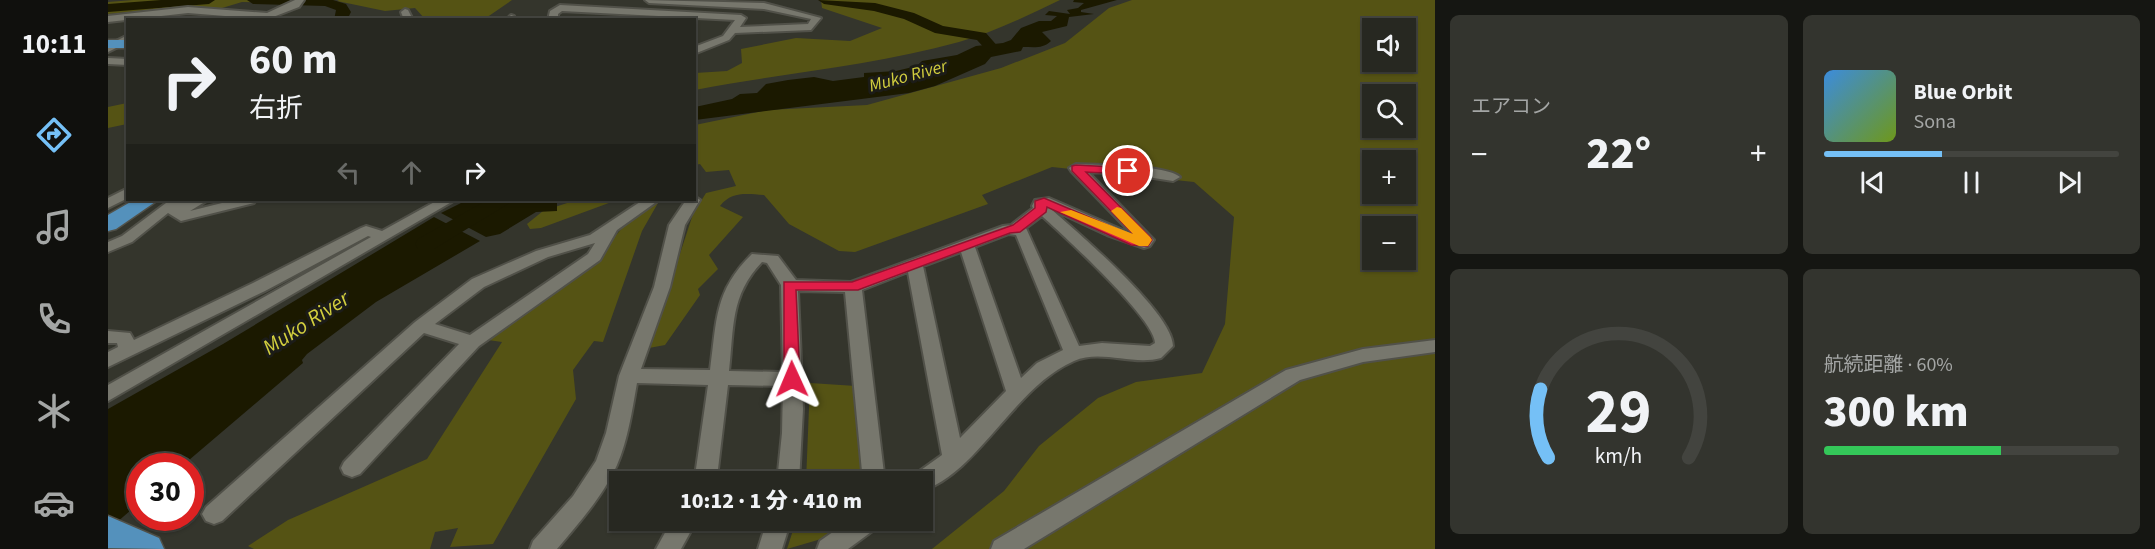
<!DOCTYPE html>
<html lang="ja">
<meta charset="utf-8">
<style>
body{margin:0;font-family:"Source Sans 3","Noto Sans JP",sans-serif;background:#33342e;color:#f1f3f6;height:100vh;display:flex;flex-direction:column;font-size:22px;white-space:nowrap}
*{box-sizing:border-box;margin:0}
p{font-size:20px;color:#a4a6a5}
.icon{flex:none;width:33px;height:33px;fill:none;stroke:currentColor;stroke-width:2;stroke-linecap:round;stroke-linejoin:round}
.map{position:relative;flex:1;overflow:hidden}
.side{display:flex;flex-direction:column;gap:15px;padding:15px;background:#151612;width:720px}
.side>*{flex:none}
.guide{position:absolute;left:18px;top:18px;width:570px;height:183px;border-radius:0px;box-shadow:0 2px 4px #0004,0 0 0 2px #43443f;background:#272821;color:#f1f3f6;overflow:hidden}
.buttons{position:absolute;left:1254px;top:18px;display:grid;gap:12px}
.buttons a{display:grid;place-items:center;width:54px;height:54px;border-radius:0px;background:#272821;box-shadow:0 2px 4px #0004,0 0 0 2px #43443f;font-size:30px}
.speed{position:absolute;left:18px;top:453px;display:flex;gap:12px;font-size:30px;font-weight:700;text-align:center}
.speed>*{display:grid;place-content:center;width:78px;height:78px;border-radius:50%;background:#272821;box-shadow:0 2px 4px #0004,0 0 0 2px #43443f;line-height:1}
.speed .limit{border:9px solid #d22;background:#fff;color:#111}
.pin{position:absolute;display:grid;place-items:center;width:51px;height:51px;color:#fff;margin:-26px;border:3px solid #fff;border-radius:50%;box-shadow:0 2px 6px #0007}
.me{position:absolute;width:66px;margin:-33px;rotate:359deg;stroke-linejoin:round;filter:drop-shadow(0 0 4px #0008)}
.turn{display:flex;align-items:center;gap:21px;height:126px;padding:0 24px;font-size:27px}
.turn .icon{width:78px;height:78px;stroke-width:2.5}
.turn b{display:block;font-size:42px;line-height:51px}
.lanes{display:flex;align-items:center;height:57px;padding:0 24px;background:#0003;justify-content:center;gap:30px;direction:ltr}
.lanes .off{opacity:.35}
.big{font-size:45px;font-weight:800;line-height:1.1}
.side .widget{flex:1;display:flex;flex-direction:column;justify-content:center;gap:9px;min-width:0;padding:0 21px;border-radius:9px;background:#33342e}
.side .dial{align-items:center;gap:0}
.dial svg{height:156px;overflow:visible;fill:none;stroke:#43443f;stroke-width:7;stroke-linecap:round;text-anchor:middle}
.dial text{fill:#f1f3f6;stroke:none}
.song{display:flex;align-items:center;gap:18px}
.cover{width:72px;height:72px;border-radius:9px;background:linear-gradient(135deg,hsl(210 70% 55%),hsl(80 70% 35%))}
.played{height:6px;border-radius:3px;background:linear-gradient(90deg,#75c0f6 40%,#43443f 40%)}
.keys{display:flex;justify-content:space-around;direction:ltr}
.heat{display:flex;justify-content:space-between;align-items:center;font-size:33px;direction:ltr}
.charge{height:9px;border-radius:4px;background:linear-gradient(90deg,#34c759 60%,#43443f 0)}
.side .tiles{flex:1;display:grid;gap:15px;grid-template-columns:repeat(2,1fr)}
.trip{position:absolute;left:501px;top:471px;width:324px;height:60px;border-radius:0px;background:#272821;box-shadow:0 2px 4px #0004,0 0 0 2px #43443f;font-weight:800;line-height:60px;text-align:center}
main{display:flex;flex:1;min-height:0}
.dock{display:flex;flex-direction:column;width:108px;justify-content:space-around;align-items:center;background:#10100d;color:#a4a6a5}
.dock .icon{width:42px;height:42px}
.dock .selected{color:#75c0f6}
.dock b{font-size:27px;color:#f1f3f6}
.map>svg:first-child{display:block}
</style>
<main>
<nav class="dock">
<b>10:11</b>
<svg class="icon selected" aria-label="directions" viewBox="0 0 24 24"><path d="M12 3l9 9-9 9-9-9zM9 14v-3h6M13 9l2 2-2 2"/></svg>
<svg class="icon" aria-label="music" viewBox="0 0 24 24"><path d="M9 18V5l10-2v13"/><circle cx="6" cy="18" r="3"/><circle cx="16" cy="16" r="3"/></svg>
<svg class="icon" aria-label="phone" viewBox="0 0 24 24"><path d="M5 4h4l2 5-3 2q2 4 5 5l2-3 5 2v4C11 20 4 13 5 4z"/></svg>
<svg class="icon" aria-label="climate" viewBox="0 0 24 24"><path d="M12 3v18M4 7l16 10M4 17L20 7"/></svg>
<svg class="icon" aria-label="car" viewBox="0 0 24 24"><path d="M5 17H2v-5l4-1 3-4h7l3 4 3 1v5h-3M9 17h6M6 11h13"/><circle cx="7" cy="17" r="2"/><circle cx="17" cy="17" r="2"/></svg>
</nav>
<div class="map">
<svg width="1327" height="549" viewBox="0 0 1327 549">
<rect width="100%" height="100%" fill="#34352c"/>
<g fill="#555314" fill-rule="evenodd">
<path d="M25 0H185L183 3 134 2 114 8 73 7 0 14V2Z"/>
<path d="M231 0H404L375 20 317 19 307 8 277 11 229 1Z"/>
<path d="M713 0H952C919 16 886 32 851 42 764 66 674 73 587 90V73L619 71 634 63 633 49 688 38 742 41 774 28 714 8Z"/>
<path d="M1024 0H1327V549H824L896 491 931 446 990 398 1028 382 1094 373 1117 324 1126 217 1086 182 944 167 874 195 880 204 747 252 731 251 681 224 656 195C638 194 624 191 612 206L635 217 601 255 610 269 590 289 592 295 557 345 541 348 585 214 598 193 628 186 621 170 598 172 592 164 587 165V125L660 110 759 105 893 68 957 43 1001 8ZM1264 28H1298V62H1264ZM1264 94H1298V128H1264ZM1264 160H1298V194H1264ZM1264 226H1298V260H1264Z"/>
<path d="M19 103V124L0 128V107Z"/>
<path d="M468 200H509L433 228 422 229 419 224 435 211Z"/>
<path d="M550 203 534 231 495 342 486 341 465 370 468 399 385 544 342 547 350 528 327 532 322 549H146L140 546 180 520 319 459 394 342 380 340 492 254 521 220Z"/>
<path d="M702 383 748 386 759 481 698 482Z"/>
<path d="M688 521H744L720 537 679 549Z"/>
</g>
<g fill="#1b1900">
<path d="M966 0H1009L973 10V12L986 14 961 17 959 26 934 32 943 41C935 49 926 47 915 47L913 51 883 57 877 64 827 86 801 93 587 120V107L624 99 632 94 649 93 658 84 680 80 706 77 725 81 756 77V73L788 71 809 66 814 61 849 55 868 46 895 43 903 40 913 28 931 21H943L949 16 937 15 941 11 962 14 959 10 970 8 976 3 965 2Z"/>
<path d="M359 200H453L449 202V211L428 212 392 234 378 237 333 213Z"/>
<path d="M326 217 372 241 268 302 199 354 194 360 195 363 74 466H32L31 503 0 530V409L115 344Z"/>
</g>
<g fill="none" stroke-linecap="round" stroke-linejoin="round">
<g fill="#1b1900" fill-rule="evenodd">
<path d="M53 0H107L101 4 0 12V4Z"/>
<path d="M139 0H225L238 4 243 12 239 20H226L228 10 217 6 145 4Z"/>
<path d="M710 0 767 3 806 13 835 26 878 33 892 49 885 53 880 52 869 40 827 33 796 19 766 11 716 4Z"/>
<path d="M379 200H403L400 204 326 249H310L307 244 310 239Z"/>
</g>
<g stroke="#515149" stroke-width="4">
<g id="minor">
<path d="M187 0H196L191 7 165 17 166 20 80 13 0 22V16L80 7 159 13Z"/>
<path d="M537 0 656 3 713 18 703 30 627 33 621 40 586 54V47L615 36 627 20 454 11 450 14V20H440L442 11 452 5 633 15 638 18 632 27 700 24 703 19 656 9 541 3Z"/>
<path d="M297 9 300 10 305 20H296L293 12Z"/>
<path d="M403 15 406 16 408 20H398Z"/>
<path d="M20 35V42L0 52V45Z"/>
<path d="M0 58 20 59V65L0 64Z"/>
<path d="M968 164C988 165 1060 165 1072 177L1065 181 1020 174 980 172 1043 237 1046 240 1042 246 1036 248 999 235 943 209C969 232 1065 313 1065 346L1053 358C1025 366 993 349 966 361 906 387 871 472 814 491V482H803L806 475 834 455 800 272 754 290 777 482H755L737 292 690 291 695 409 691 482H669L674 433 675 386 620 385 610 469 605 482H583L588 469 600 385 529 383C524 411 520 439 509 465 495 496 471 523 449 549H422L425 541 465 496 488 461 498 433 511 376 546 287 561 225 578 200H586V196L592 200 577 225 562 287 533 369 602 370C609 320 606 291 644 254L670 256 688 280 743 282 895 226 903 225 925 208 924 206 927 200 941 198 1024 234 963 171 961 168ZM934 216C955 235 1047 319 1047 343L1042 346 994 343 971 346 918 228ZM901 234 908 235 955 350 929 363 913 378 867 247ZM853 252 898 391 852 438 815 266ZM654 262 659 263 673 285 675 372 621 371C626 328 622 295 654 262Z"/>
<path d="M20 188V198L0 208V198Z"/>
<path d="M62 200H79L78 202 100 200 82 211 126 200H148L146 203 73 221 60 213 24 242 0 252V242L14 236Z"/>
<path d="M330 200H347L0 401V385L263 237 260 236 157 291 0 367V352L10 347 9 343H0V331L22 333 26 340 145 283 253 228 258 226 274 231Z"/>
<path d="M535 200H551L509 230 492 260 371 346 252 474 244 477 236 474 233 468 236 462 351 344 316 333 114 521 106 524 98 521 94 514 98 507 307 322 364 279 428 251 482 235ZM487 243 480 254 362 335 327 324 376 287 440 257Z"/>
<path d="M1327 340V352L1255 362 1192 380 916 549H883L886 541 1178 370 1255 349Z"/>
<path d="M564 520H589L573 549H548Z"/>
<path d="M659 520H683L674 549H650Z"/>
<path d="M742 520H774L770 527 740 549H709L712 541Z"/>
</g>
</g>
<g stroke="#515149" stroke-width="3">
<g id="highway">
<rect x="0" y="40" width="20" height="8"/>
<path d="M26 200H50L8 229 0 231V215Z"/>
<path d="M0 516 51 538 56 549 0 548Z"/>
</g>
</g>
<use href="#minor" fill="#77776d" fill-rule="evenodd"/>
<use href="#highway" fill="#5491bc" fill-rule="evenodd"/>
</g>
<path fill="#e11d48" stroke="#92132f" stroke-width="1.5" d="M968 165 1024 168V173L1020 174 978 172 1042 237 1044 240 1040 246 1023 245 939 207 938 212 912 232 902 233 750 290H688L692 379 689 384H678L676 379V282H744L905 225 927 208V201L936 198 1028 237 964 171V166Z"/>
<path fill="#f59e0b" d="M1009 207 1013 208 1042 237 1044 240 1040 246H1031L952 212 963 210 1025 234 1003 211Z"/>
<g text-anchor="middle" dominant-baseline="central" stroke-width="6" stroke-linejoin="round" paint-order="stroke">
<g font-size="18" font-style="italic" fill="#d2ce3e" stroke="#1c1c18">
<text transform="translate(800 76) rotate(-15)">Muko River</text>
</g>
<g font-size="22" font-style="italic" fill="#d2ce3e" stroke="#1c1c18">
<text transform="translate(198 323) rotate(-33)">Muko River</text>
</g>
</g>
</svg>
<div class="buttons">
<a><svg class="icon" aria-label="sound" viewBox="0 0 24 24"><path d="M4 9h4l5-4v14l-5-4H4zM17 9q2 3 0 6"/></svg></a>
<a><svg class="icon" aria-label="search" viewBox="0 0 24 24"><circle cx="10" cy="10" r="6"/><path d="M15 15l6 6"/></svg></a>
<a>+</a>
<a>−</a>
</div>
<div class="speed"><div class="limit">30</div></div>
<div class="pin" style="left:1020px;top:171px;background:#d93025"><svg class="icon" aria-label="arrive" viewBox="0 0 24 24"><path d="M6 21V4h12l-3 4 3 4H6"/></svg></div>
<svg class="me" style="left:684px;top:379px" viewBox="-20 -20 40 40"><path d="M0-17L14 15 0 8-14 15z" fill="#e11d48" stroke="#fff" stroke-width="4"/></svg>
<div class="trip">10:12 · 1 分 · 410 m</div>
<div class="guide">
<div class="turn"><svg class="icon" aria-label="right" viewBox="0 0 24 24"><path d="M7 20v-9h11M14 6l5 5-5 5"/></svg><div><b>60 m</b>右折</div></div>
<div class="lanes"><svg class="icon off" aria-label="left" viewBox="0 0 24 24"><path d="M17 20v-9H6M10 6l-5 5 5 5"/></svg><svg class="icon off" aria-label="ahead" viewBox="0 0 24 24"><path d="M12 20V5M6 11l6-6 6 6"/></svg><svg class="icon" aria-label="right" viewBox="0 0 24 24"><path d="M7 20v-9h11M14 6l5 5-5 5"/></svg></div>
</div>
</div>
<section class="side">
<div class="tiles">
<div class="widget"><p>エアコン</p>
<div class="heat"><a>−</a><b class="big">22°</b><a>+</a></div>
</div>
<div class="widget">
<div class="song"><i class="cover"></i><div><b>Blue Orbit</b><p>Sona</p></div></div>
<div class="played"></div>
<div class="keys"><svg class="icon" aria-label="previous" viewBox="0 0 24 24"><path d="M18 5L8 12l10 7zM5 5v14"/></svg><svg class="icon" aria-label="pause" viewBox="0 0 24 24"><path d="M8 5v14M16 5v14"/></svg><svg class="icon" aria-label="next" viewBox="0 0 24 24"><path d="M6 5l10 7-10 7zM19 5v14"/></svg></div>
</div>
<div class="widget dial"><svg viewBox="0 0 100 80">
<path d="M14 69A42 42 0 1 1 86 69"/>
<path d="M14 69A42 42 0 0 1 10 34" stroke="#75c0f6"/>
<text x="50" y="56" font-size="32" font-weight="700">29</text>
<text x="50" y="72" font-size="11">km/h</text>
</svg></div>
<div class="widget"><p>航続距離 · 60%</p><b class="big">300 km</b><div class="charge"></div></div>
</div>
</section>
</main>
